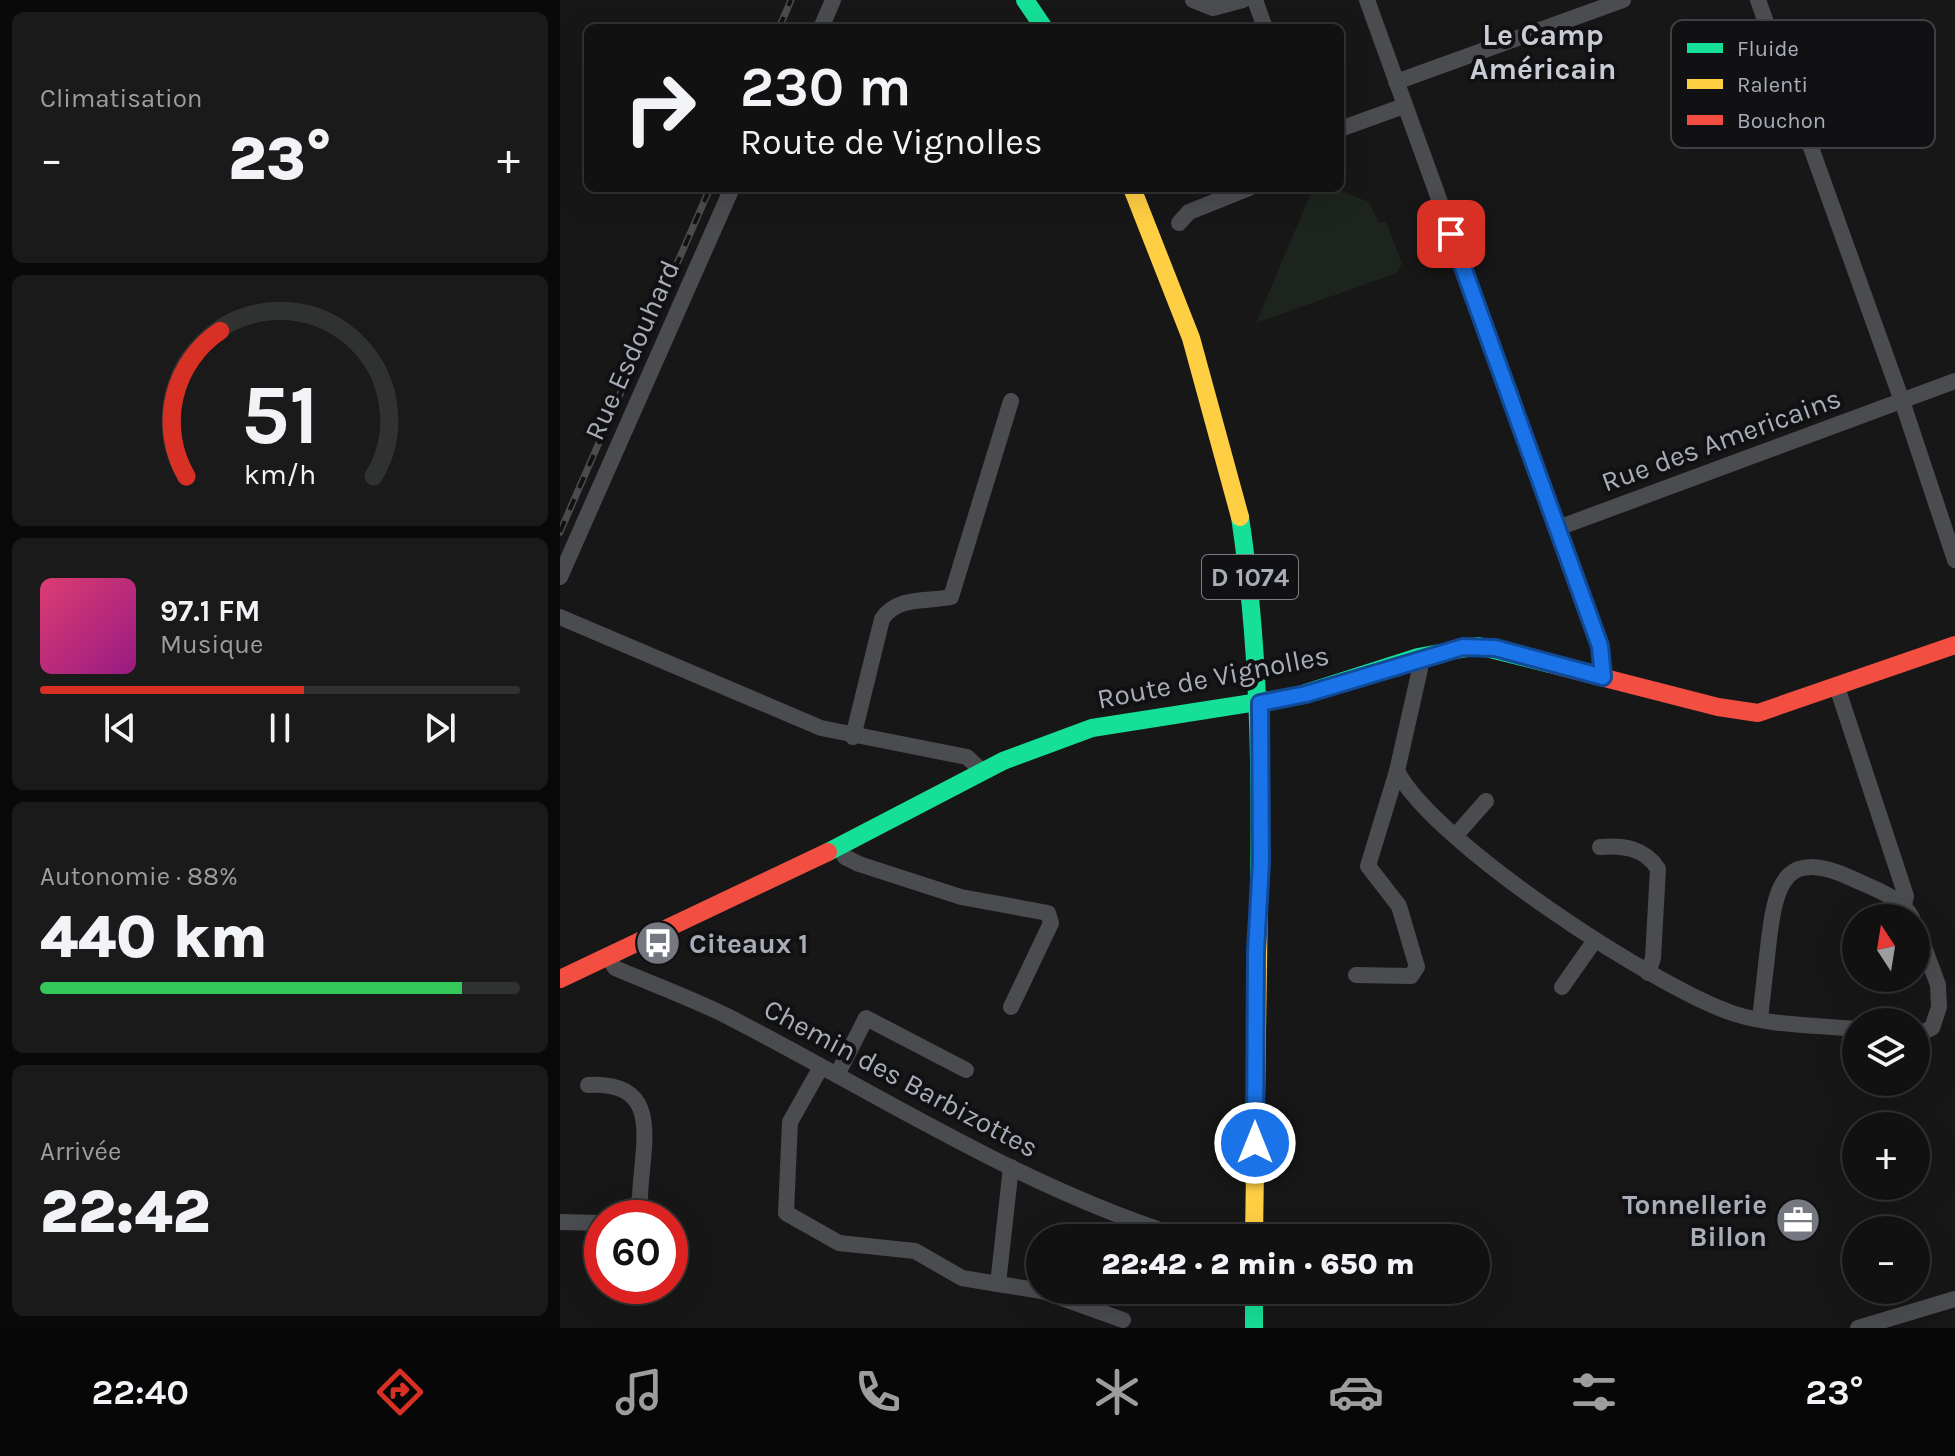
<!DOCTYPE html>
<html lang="fr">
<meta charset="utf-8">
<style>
body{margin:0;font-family:Karla,sans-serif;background:#1a1a1a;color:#f1f3f6;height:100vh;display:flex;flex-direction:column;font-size:30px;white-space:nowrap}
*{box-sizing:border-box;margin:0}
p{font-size:26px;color:#9c9d9f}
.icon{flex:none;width:44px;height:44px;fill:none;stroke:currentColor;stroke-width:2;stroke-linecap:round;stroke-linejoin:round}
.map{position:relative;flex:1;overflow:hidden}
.drawer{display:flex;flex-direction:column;gap:12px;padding:12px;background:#090909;width:560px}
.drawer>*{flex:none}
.top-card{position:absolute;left:24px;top:24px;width:760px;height:168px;border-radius:12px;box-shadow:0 8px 32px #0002,0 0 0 2px #303131;background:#111;color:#f1f3f6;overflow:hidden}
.needle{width:52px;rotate:348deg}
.fabs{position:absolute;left:1282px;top:904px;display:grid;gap:16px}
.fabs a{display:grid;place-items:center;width:88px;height:88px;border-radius:50%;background:#111;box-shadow:0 8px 32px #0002,0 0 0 2px #303131;font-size:40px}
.speed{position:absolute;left:24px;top:1200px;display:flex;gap:16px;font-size:40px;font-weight:700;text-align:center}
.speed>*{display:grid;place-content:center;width:104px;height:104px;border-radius:50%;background:#111;box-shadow:0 8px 32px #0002,0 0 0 2px #303131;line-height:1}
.speed .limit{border:12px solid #d22;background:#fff;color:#111}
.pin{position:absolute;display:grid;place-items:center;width:68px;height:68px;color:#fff;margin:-34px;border-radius:16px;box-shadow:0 4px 12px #0006}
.me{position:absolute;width:88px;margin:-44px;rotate:0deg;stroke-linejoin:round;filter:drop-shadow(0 0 6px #0008)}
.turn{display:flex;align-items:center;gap:28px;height:168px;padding:0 24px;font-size:36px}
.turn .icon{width:104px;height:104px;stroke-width:2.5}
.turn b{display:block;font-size:56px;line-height:68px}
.big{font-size:60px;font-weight:800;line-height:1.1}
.drawer .widget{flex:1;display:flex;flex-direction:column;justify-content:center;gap:12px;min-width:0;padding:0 28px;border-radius:12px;background:#1a1a1a}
.drawer .dial{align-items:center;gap:0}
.dial svg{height:208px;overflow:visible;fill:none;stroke:#303131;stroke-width:7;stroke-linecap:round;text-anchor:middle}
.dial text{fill:#f1f3f6;stroke:none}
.song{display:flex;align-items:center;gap:24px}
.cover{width:96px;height:96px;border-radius:12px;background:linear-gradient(135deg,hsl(340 70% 55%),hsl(310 70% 35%))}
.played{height:8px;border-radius:4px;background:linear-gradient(90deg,#d93025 55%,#303131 55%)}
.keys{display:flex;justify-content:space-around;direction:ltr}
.heat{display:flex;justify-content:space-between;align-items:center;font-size:44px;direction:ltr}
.charge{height:12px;border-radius:6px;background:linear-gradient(90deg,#34c759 88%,#303131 0)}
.trip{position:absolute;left:466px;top:1224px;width:464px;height:80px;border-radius:40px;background:#111;box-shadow:0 8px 32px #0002,0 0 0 2px #303131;font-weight:800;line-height:80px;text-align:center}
.tabs{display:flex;height:128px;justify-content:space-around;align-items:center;background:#070707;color:#9c9d9f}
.tabs .icon{width:56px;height:56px}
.tabs .selected{color:#d93025}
.tabs b{font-size:36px;color:#f1f3f6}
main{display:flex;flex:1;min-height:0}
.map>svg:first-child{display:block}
</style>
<main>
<section class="drawer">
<div class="widget"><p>Climatisation</p>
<div class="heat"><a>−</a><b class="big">23°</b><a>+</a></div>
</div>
<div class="widget dial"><svg viewBox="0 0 100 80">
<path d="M14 69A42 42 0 1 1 86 69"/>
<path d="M14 69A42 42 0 0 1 27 13" stroke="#d93025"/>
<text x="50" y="56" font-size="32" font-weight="700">51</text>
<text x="50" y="72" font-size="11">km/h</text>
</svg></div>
<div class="widget">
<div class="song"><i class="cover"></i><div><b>97.1 FM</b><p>Musique</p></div></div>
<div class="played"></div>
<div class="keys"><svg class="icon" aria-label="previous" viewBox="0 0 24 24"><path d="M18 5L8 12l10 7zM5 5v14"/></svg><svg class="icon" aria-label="pause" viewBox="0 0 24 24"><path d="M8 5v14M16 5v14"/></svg><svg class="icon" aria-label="next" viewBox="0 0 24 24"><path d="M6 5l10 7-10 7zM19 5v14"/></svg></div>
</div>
<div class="widget"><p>Autonomie · 88%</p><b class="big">440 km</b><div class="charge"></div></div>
<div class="widget"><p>Arrivée</p><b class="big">22:42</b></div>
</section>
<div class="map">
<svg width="1395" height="1328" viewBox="0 0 1395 1328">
<rect width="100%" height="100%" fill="#171717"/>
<path fill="#1d241e" d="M753 188H774L809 202 819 223 826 221 842 264 837 273 696 323Z"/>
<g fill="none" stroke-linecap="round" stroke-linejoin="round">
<g stroke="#4b4c50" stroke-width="16">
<path d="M633 0 653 8 683 0"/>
<path d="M695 0 705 28"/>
<path d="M807 0 998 528 1040 646 1043 677"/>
<path d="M1198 0 1342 401 1395 560"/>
<path d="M261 28 273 0"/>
<path d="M836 82 1063 0"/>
<path d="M780 129 844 106"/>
<path d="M619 223 629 212 689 188"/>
<path d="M998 528 1395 381"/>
<path d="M0 577 172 188"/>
<path d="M0 617 261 728 407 757 422 771"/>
<path d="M1277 687 1346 896 1344 905"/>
<path d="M293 737 322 619C338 596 366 602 391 597L451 401"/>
<path d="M837 771C874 843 1096 988 1175 1014 1213 1026 1257 1025 1296 1029"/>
<path d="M896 835 926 801"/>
<path d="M279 847 285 857 299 864 401 897 488 913 491 923 451 1007"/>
<path d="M1040 847C1063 845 1085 848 1098 869L1093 958 1088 973"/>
<path d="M1356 925 1378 985 1379 1007 1372 1028 1356 1035"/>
<path d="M49 958 55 968C92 984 131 998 167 1016 315 1092 456 1184 615 1235"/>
<path d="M796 975 851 976 857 967 839 906 808 866 837 771 860 669 858 657"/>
<path d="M1002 987 1035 940"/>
<path d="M1200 1019C1203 992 1206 965 1209 939 1216 881 1227 848 1291 878 1312 888 1342 897 1352 918"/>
<path d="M261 1067 230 1122 226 1213 279 1243 355 1251 402 1278 438 1284 451 1167"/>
<path d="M277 1075 306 1018 406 1070"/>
<path d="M28 1085C104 1081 82 1143 80 1197L77 1207 67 1218"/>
<path d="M0 1222 42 1223"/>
<path d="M438 1284 482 1291 563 1320"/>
<path d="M1298 1328 1395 1299"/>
</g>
<g stroke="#16e098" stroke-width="18">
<path d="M465 0 484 28"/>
<path d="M680 517C699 643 701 767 699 895"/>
<path d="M268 852 443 761 532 728 736 696 858 657 918 646 990 664"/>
<path d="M694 1290V1328"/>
</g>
<g stroke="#ffcf43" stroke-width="18">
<path d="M572 188 631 338 680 517"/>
<path d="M694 1238 699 895"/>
</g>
<g stroke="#f24e42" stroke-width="18">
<path d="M990 664 1158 707 1198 713 1395 645"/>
<path d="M0 979 268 852"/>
</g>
<g stroke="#4b4c4f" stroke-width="7">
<g id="rail">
<path d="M219 28 231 0"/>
<path d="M0 532 150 188"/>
</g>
</g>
<use href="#rail" stroke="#111113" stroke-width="4" stroke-dasharray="12" stroke-linecap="butt"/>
</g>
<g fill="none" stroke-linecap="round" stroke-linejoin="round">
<g stroke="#114b97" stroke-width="20">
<path id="route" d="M695 1143 696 952 701 861 700 703 746 694 903 647 935 648 1043 677 1040 646 891 234"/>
</g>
<use href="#route" stroke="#1a73e8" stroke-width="14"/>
</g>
<defs>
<g id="bus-disc" transform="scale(2.3)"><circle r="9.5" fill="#757880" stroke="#111113"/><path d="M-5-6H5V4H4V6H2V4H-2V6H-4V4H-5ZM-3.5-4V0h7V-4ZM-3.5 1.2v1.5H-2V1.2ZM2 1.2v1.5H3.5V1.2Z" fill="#fff"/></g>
<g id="office-disc" transform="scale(2.3)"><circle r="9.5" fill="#757880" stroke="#111113"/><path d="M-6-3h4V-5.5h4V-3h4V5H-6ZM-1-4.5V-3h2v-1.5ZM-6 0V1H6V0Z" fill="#fff"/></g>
</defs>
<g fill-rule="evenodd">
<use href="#bus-disc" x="98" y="943"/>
<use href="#office-disc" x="1238" y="1220"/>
</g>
<g text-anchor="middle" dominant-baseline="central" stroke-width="8" stroke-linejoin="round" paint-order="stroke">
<rect fill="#111113" stroke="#7b7e86" stroke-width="2" x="642" y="555" width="96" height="44" rx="6"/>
<g font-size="26" font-weight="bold" fill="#a8adb8">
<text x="690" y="577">D 1074</text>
</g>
<g font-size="28" fill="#a8adb8" stroke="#111113">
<text transform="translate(72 350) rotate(-66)">Rue Esdouhard</text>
<text transform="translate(1161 440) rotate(-20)">Rue des Americains</text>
<text transform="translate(653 677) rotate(-11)">Route de Vignolles</text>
<text transform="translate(341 1078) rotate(28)">Chemin des Barbizottes</text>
</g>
<g font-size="28" font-weight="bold" fill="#a8adb8" stroke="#111113" text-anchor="start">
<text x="129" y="943">Citeaux 1</text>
<text x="1207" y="1204" text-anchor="end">Tonnellerie<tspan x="1207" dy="32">Billon</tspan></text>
</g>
<g font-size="30" font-weight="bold" fill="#c9ccd4" stroke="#111113">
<text x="983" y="35">Le Camp<tspan x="983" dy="34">Américain</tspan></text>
</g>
</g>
<rect x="1111" y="20" width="264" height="128" rx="12" fill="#111113" stroke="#3e4045" stroke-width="2"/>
<rect x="1127" y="43" width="36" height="10" fill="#16e098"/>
<rect x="1127" y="79" width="36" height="10" fill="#ffcf43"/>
<rect x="1127" y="115" width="36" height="10" fill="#f24e42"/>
<g font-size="22" fill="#a8adb8">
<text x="1177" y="56">Fluide</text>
<text x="1177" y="92">Ralenti</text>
<text x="1177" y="128">Bouchon</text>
</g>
</svg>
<div class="fabs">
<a><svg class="needle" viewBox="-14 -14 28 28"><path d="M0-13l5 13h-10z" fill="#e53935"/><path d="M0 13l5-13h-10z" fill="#9c9d9f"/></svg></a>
<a><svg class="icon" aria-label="layers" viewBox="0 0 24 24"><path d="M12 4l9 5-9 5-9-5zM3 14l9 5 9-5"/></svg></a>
<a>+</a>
<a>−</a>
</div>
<div class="speed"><div class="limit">60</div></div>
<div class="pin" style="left:891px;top:234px;background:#d93025"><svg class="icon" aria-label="arrive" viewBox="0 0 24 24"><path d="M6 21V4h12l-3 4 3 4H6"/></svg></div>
<svg class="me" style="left:695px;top:1143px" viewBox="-20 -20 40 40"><circle r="17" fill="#1a73e8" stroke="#fff" stroke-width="3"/><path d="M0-11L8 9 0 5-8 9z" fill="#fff"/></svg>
<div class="trip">22:42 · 2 min · 650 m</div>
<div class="top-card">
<div class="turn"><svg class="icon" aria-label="right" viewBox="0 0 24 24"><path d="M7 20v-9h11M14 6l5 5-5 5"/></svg><div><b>230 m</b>Route de Vignolles</div></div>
</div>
</div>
</main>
<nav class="tabs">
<b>22:40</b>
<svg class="icon selected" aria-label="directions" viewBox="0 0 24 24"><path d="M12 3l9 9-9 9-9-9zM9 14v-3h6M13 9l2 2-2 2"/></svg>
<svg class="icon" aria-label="music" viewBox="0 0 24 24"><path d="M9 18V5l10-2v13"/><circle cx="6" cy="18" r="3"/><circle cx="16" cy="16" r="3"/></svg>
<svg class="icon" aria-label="phone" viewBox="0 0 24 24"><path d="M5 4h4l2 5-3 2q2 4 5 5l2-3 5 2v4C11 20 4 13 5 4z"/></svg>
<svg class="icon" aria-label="climate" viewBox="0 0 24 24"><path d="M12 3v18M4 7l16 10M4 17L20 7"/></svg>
<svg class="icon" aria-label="car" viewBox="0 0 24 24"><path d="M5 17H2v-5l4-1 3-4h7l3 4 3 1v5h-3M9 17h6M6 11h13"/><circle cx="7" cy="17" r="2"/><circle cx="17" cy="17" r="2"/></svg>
<svg class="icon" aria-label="filters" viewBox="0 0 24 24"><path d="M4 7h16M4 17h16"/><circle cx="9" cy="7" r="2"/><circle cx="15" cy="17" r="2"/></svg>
<b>23°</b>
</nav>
